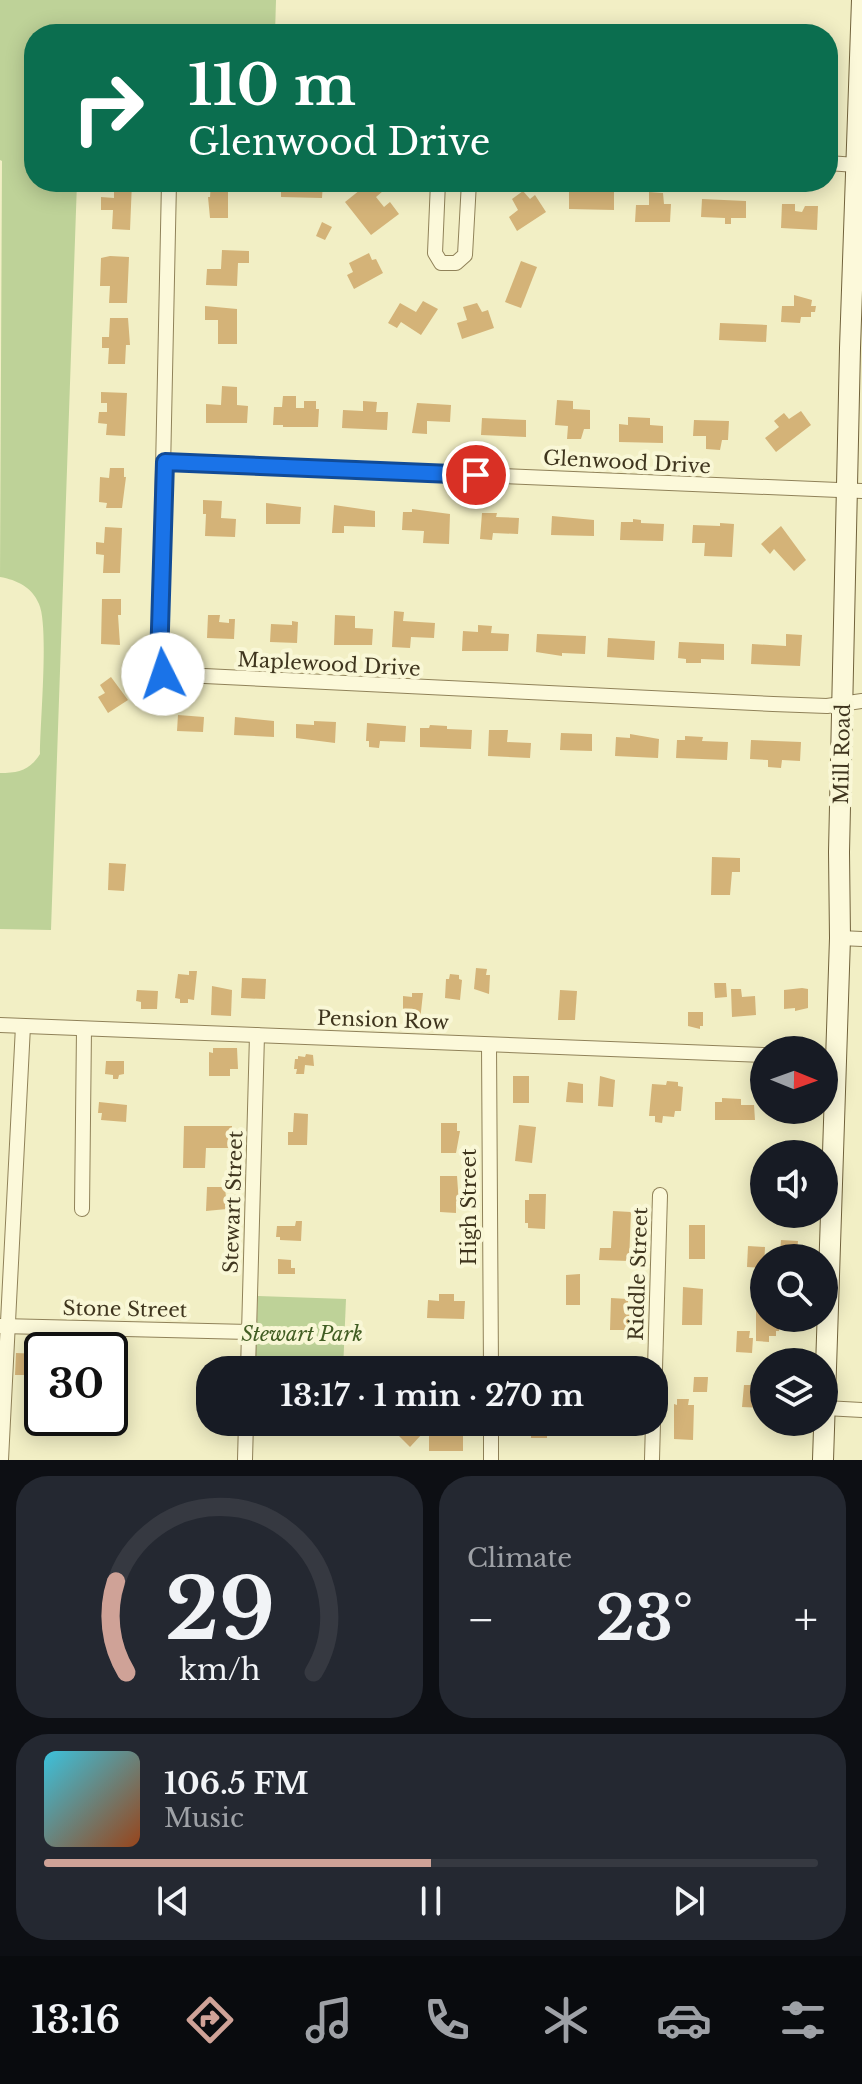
<!DOCTYPE html>
<meta charset="utf-8">
<style>
body{margin:0;font-family:"Libre Baskerville",serif;background:#242831;color:#f1f3f6;height:100vh;display:flex;flex-direction:column;font-size:30px;white-space:nowrap}
*{box-sizing:border-box;margin:0}
p{font-size:26px;color:#9ea1a6}
.icon{flex:none;width:44px;height:44px;fill:none;stroke:currentColor;stroke-width:2;stroke-linecap:round;stroke-linejoin:round}
.map{position:relative;height:1460px;overflow:hidden}
.sheet{display:flex;flex-direction:column;gap:16px;padding:16px;background:#0d0f14;flex:1}
.sheet>*{flex:none}
.guide{position:absolute;left:24px;top:24px;width:814px;height:168px;border-radius:32px;box-shadow:0 4px 20px #0003;background:#0b6e4f;color:#fff;overflow:hidden}
.needle{width:52px;rotate:91deg}
.tools{position:absolute;left:750px;top:1036px;display:grid;gap:16px}
.tools a{display:grid;place-items:center;width:88px;height:88px;border-radius:50%;background:#171b24;box-shadow:0 4px 20px #0003;font-size:40px}
.speed{position:absolute;left:24px;top:1332px;display:flex;gap:16px;font-size:40px;font-weight:700;text-align:center}
.speed>*{display:grid;place-content:center;width:104px;height:104px;border-radius:50%;background:#171b24;box-shadow:0 4px 20px #0003;line-height:1}
.speed .limit{border:4px solid #111;border-radius:12px;background:#fff;color:#111}
.pin{position:absolute;display:grid;place-items:center;width:68px;height:68px;color:#fff;margin:-34px;border:4px solid #fff;border-radius:50%;box-shadow:0 2px 8px #0007}
.me{position:absolute;width:88px;margin:-44px;rotate:356deg;stroke-linejoin:round;filter:drop-shadow(0 0 6px #0008)}
.turn{display:flex;align-items:center;gap:28px;height:168px;padding:0 32px;font-size:36px}
.turn .icon{width:104px;height:104px;stroke-width:2.5}
.turn b{display:block;font-size:56px;line-height:68px}
.big{font-size:60px;font-weight:700;line-height:1.1}
.sheet .card{flex:1;display:flex;flex-direction:column;justify-content:center;gap:12px;min-width:0;padding:0 28px;border-radius:32px;background:#242831}
.sheet .dial{align-items:center;gap:0}
.dial svg{height:208px;overflow:visible;fill:none;stroke:#363941;stroke-width:7;stroke-linecap:round;text-anchor:middle}
.dial text{fill:#f1f3f6;stroke:none}
.song{display:flex;align-items:center;gap:24px}
.cover{width:96px;height:96px;border-radius:12px;background:linear-gradient(135deg,hsl(190 70% 55%),hsl(20 70% 35%))}
.played{height:8px;border-radius:4px;background:linear-gradient(90deg,#cfa297 50%,#363941 50%)}
.keys{display:flex;justify-content:space-around;direction:ltr}
.heat{display:flex;justify-content:space-between;align-items:center;font-size:44px;direction:ltr}
.sheet .tiles{flex:1;display:grid;gap:16px;grid-template-columns:1fr 1fr}
.card:last-child{grid-column:span 2}
.trip{position:absolute;left:196px;top:1356px;width:472px;height:80px;border-radius:32px;background:#171b24;box-shadow:0 4px 20px #0003;font-weight:700;line-height:80px;text-align:center}
.tab-bar{display:flex;height:128px;justify-content:space-around;align-items:center;background:#090b0e;color:#9ea1a6}
.tab-bar .icon{width:56px;height:56px}
.tab-bar .on{color:#cfa297}
.tab-bar b{font-size:36px;color:#f1f3f6}
.map>svg:first-child{display:block}
</style>
<div class="map">
<svg width="862" height="1460" viewBox="0 0 862 1460">
<rect width="100%" height="100%" fill="#f2efc5"/>
<g fill="#bed298">
<path d="M0 0H276L275 34H34V182H77L51 930 0 929V773C19 773 30 770 40 754 40 723 49 626 39 604 32 587 17 580 0 577L2 161 0 160Z"/>
<path d="M258 1296 346 1299 343 1370H255Z"/>
</g>
<g fill="#d4b378">
<path d="M114 182H132L130 230 112 229 113 210H101V197L114 198Z"/>
<path d="M211 182H228V218H210L208 197H210Z"/>
<path d="M281 182H323L322 198 281 197Z"/>
<path d="M370 182H377L383 191 376 197 384 207 390 202 399 214 371 235 345 202Z"/>
<path d="M578 190 614 192V210L569 209V192H578Z"/>
<path d="M523 191 530 199 535 195 546 212 517 231 509 217 518 210 512 199Z"/>
<path d="M649 192 663 193 664 204H671L670 222H635L636 205H649Z"/>
<path d="M702 199 746 201V218H731V224H725V218L701 217Z"/>
<path d="M782 204H795V211L802 212 805 206H818L817 230 781 228Z"/>
<path d="M322 222 332 227 325 240 316 236Z"/>
<path d="M222 250 249 251V263H238L237 286 206 285 207 269H221Z"/>
<path d="M369 253 372 260 376 259 383 273 354 289 347 275 353 272 349 263Z"/>
<path d="M110 256 129 257 127 303H109L110 286H100L101 258Z"/>
<path d="M521 261 537 267 521 308 505 302Z"/>
<path d="M794 295 812 300 811 306H816L815 312H811V317H801L800 323 781 322 782 306H794Z"/>
<path d="M423 301 438 309 421 335 401 322 397 328 388 323 400 303 416 312Z"/>
<path d="M477 303 482 312 488 310 494 328 462 339 457 323 467 320 463 307Z"/>
<path d="M205 306 237 309V344H218V320H205Z"/>
<path d="M110 318H128L130 345H126L125 364H108L109 348H102V337H109Z"/>
<path d="M720 323 767 325 766 342 719 340Z"/>
<path d="M222 386 237 387V405L248 406 247 423H206V404L221 405Z"/>
<path d="M101 392 127 393 125 436 106 435 107 424 98 423 99 412H107V403H101Z"/>
<path d="M283 396H296V408H304V401H316V409H319L318 427H283V425H273L274 407H282Z"/>
<path d="M557 400 573 401V409L590 410V429H584L581 439H567L568 426 555 425Z"/>
<path d="M363 401 377 402 376 412H388L387 430 342 428 343 410 363 411Z"/>
<path d="M417 403 451 405 450 422 427 421V434L412 433Z"/>
<path d="M801 411 811 425 776 452 765 438 779 427 774 421 784 413 789 419Z"/>
<path d="M628 417 650 418V425L663 426V443L619 442V424L628 425Z"/>
<path d="M482 418 526 420V437L481 435Z"/>
<path d="M694 420 729 421 728 440H722L720 450 706 449V436H693Z"/>
<path d="M110 468H124V477H126L122 508H106L107 503 99 502 100 477 109 478Z"/>
<path d="M203 500 222 501 221 518 236 519 235 537 205 536 206 514H203Z"/>
<path d="M266 503 301 507 300 524H266Z"/>
<path d="M334 505 375 511V527L344 526V533H332Z"/>
<path d="M412 509 450 514 449 544 423 543 424 531 402 530 403 512H412Z"/>
<path d="M482 513H497L496 517 519 518 518 534 493 533 492 540 480 539Z"/>
<path d="M552 516 594 520V536L551 535Z"/>
<path d="M633 519 641 520V523L664 524 663 541 620 540 621 522H633Z"/>
<path d="M720 523 734 524 732 557 704 556 705 543H692L693 525 720 526Z"/>
<path d="M781 526 806 560 794 571 774 549 770 554 761 544Z"/>
<path d="M105 527 122 528 120 573H103L104 555 96 554V542L104 543Z"/>
<path d="M102 599H121V615H118L120 645 101 644Z"/>
<path d="M394 611 404 612 403 621 435 623 434 638 411 637 410 648 392 647Z"/>
<path d="M208 615H220L219 622 229 623V619H235L234 639 207 638Z"/>
<path d="M335 615 355 616V628L373 629 372 645H334Z"/>
<path d="M292 621 298 622 297 643 270 642 271 624 292 625Z"/>
<path d="M478 625 492 626 491 633 509 634 508 651H462L463 631 478 632Z"/>
<path d="M537 634 586 636 585 654 562 653V656L536 652Z"/>
<path d="M786 634 802 635 800 666 751 664 752 644 786 646Z"/>
<path d="M608 638 655 641 654 660 607 657Z"/>
<path d="M679 642 724 644V660L701 659V663H686V659L678 658Z"/>
<path d="M111 677 128 700 108 713 98 697 105 693 100 685Z"/>
<path d="M178 715 204 717 203 732 177 731Z"/>
<path d="M235 717 274 721V737L234 735Z"/>
<path d="M314 721 336 722 335 743 296 738V724L314 725Z"/>
<path d="M367 723 406 726 405 742 380 741 379 748 369 747V741H366Z"/>
<path d="M430 725 447 726V729L472 730 471 749 420 747V728H429Z"/>
<path d="M489 730H508L507 742 531 743 530 758 488 756Z"/>
<path d="M561 733 592 734V751L560 750Z"/>
<path d="M630 734 659 739 658 758 615 756 616 737 630 738Z"/>
<path d="M685 736 703 737 702 741 728 742 727 760 676 758 677 740H685Z"/>
<path d="M751 740 801 742 800 761 782 760 781 768 768 767V760L750 759Z"/>
<path d="M712 857 740 858V872H732L730 895H711Z"/>
<path d="M109 863 126 864 124 891 108 890Z"/>
<path d="M476 968 487 969 486 975H490L489 994 474 989Z"/>
<path d="M189 971H197L194 1000 188 999V1003H180V999L175 998 178 974 189 975Z"/>
<path d="M450 974 459 975V979L462 980 460 1000 445 998 446 979H449Z"/>
<path d="M242 978 266 979 265 999 241 998Z"/>
<path d="M714 983H726L727 997 715 998Z"/>
<path d="M212 986 232 990 231 1016 211 1015Z"/>
<path d="M802 988 808 989V1008L795 1011V1008L784 1009V990Z"/>
<path d="M731 989H741L742 997 755 996 756 1015 732 1017Z"/>
<path d="M137 990 158 991 157 1009H141V1002L136 1001Z"/>
<path d="M560 990 577 991 575 1020H558Z"/>
<path d="M412 993H423L420 1021 411 1020V1016L403 1015V996L412 997Z"/>
<path d="M688 1012H703V1026H700V1029L688 1026Z"/>
<path d="M213 1048H237L238 1069H230V1076H209V1052L213 1053Z"/>
<path d="M306 1054 313 1055 314 1066 305 1065 304 1074H296L297 1069H294L295 1059H298V1056L305 1057Z"/>
<path d="M106 1061H124V1074L119 1075 118 1079H113V1075L105 1074Z"/>
<rect x="513" y="1076" width="16" height="27"/>
<path d="M600 1076 615 1080 613 1107 598 1106Z"/>
<path d="M667 1081 678 1082V1086L683 1087 681 1111H675L674 1117 663 1116 662 1123 655 1122V1116H649L652 1084 666 1085Z"/>
<path d="M568 1082 583 1084V1103L566 1102Z"/>
<path d="M722 1098 741 1099V1105H754L755 1120H715V1102H722Z"/>
<path d="M99 1102 127 1105 126 1122 101 1120 102 1113H98Z"/>
<path d="M294 1113 308 1114 307 1145H288V1132H293Z"/>
<path d="M441 1123H457V1131H460L456 1153H441Z"/>
<path d="M519 1125 536 1127 532 1163 515 1161Z"/>
<path d="M184 1126H232L231 1148H206L205 1168H183Z"/>
<path d="M440 1176H457L459 1204H456V1213L440 1212Z"/>
<path d="M207 1187H225L227 1209 206 1211Z"/>
<path d="M529 1194H546L545 1229 528 1228V1223H525V1200H529Z"/>
<path d="M613 1211 631 1212 629 1261 599 1260 600 1248H611Z"/>
<path d="M296 1221H302L301 1241 280 1240V1237H276L277 1226H295Z"/>
<rect x="689" y="1225" width="16" height="34"/>
<path d="M781 1240 798 1241 797 1252H801L800 1258H775V1252H780Z"/>
<path d="M748 1246 765 1247 764 1268 747 1267Z"/>
<path d="M278 1259 291 1260V1268H295V1274H278Z"/>
<path d="M580 1274V1305H566V1275Z"/>
<path d="M683 1287 703 1289 702 1325H682Z"/>
<path d="M439 1294H454V1301H465L464 1319 427 1318 428 1300 439 1301Z"/>
<path d="M611 1298 628 1299V1306L631 1305 627 1330H610Z"/>
<path d="M756 1305H764V1318H790V1322L779 1324V1331H776V1336H769V1342L756 1341Z"/>
<path d="M737 1331H750L749 1338H753L752 1353 736 1352Z"/>
<path d="M110 1352H120L119 1367 110 1366Z"/>
<path d="M16 1353 40 1354 42 1375H15Z"/>
<rect x="429" y="1363" width="35" height="7"/>
<path d="M694 1377H708L707 1392H693Z"/>
<path d="M744 1385H759V1390H764V1408L742 1407Z"/>
<path d="M677 1399H689L688 1405H694L693 1440 674 1439V1404L677 1405Z"/>
<path d="M387 1422H409L422 1434 410 1447 386 1423Z"/>
<rect x="531" y="1422" width="16" height="16"/>
<rect x="429" y="1434" width="34" height="17"/>
</g>
<g fill="none" stroke-linecap="round" stroke-linejoin="round">
<g stroke="#908259" stroke-width="16">
<g id="street">
<path d="M828 163 856 165"/>
<path d="M169 182 159 662 163 674 773 704 827 706 862 701"/>
<path d="M438 182 435 253 441 263H456L465 255 469 182"/>
<path d="M165 462 862 491"/>
<path d="M840 938 862 939"/>
<path d="M0 1025 764 1055"/>
<path d="M489 1045 491 1370"/>
<path d="M82 1209 84 1029"/>
<path d="M1 1326 249 1332"/>
<path d="M248 1370 257 1035"/>
<path d="M654 1403 660 1195"/>
<path d="M825 1408 862 1410"/>
<path d="M491 1422V1460"/>
<path d="M1 1460 23 1026"/>
<path d="M245 1460 246 1422"/>
<path d="M652 1460 653 1422"/>
</g>
</g>
<g stroke="#72633c" stroke-width="22">
<path id="secondary" d="M823 1460 840 938 839 852 850 348 862 0"/>
</g>
<use href="#street" stroke="#fcf9da" stroke-width="14"/>
<use href="#secondary" stroke="#fcf9da" stroke-width="20"/>
</g>
<g fill="none" stroke-linecap="round" stroke-linejoin="round">
<g stroke="#114b97" stroke-width="20">
<path id="route" d="M163 674 159 662 165 462 476 475"/>
</g>
<use href="#route" stroke="#1a73e8" stroke-width="14"/>
</g>
<g text-anchor="middle" dominant-baseline="central" stroke-width="8" stroke-linejoin="round" paint-order="stroke">
<g font-size="20" fill="#3f351e" stroke="#f9f7d6">
<text transform="translate(627 462) rotate(3)">Glenwood Drive</text>
<text transform="translate(329 664) rotate(3)">Maplewood Drive</text>
<text transform="translate(842 754) rotate(-89)">Mill Road</text>
<text transform="translate(383 1020) rotate(2)">Pension Row</text>
<text transform="translate(233 1202) rotate(-88)">Stewart Street</text>
<text transform="translate(469 1207) rotate(-90)">High Street</text>
<text transform="translate(638 1274) rotate(-88)">Riddle Street</text>
<text transform="translate(125 1309) rotate(1)">Stone Street</text>
</g>
<g font-size="20" font-style="italic" fill="#415d23" stroke="#f9f7d6">
<text x="302" y="1334">Stewart Park</text>
</g>
</g>
</svg>
<div class="tools">
<a><svg class="needle" viewBox="-14 -14 28 28"><path d="M0-13l5 13h-10z" fill="#e53935"/><path d="M0 13l5-13h-10z" fill="#9ea1a6"/></svg></a>
<a><svg class="icon" aria-label="sound" viewBox="0 0 24 24"><path d="M4 9h4l5-4v14l-5-4H4zM17 9q2 3 0 6"/></svg></a>
<a><svg class="icon" aria-label="search" viewBox="0 0 24 24"><circle cx="10" cy="10" r="6"/><path d="M15 15l6 6"/></svg></a>
<a><svg class="icon" aria-label="layers" viewBox="0 0 24 24"><path d="M12 4l9 5-9 5-9-5zM3 14l9 5 9-5"/></svg></a>
</div>
<div class="speed"><div class="limit">30</div></div>
<div class="pin" style="left:476px;top:475px;background:#d93025"><svg class="icon" aria-label="arrive" viewBox="0 0 24 24"><path d="M6 21V4h12l-3 4 3 4H6"/></svg></div>
<svg class="me" style="left:163px;top:674px" viewBox="-20 -20 40 40"><circle r="19" fill="#fff"/><path d="M0-13L10 11 0 6-10 11z" fill="#1a73e8"/></svg>
<div class="trip">13:17 · 1 min · 270 m</div>
<div class="guide">
<div class="turn"><svg class="icon" aria-label="right" viewBox="0 0 24 24"><path d="M7 20v-9h11M14 6l5 5-5 5"/></svg><div><b>110 m</b>Glenwood Drive</div></div>
</div>
</div>
<section class="sheet">
<div class="tiles">
<div class="card dial"><svg viewBox="0 0 100 80">
<path d="M14 69A42 42 0 1 1 86 69"/>
<path d="M14 69A42 42 0 0 1 10 34" stroke="#cfa297"/>
<text x="50" y="56" font-size="32" font-weight="700">29</text>
<text x="50" y="72" font-size="11">km/h</text>
</svg></div>
<div class="card"><p>Climate</p>
<div class="heat"><a>−</a><b class="big">23°</b><a>+</a></div>
</div>
<div class="card">
<div class="song"><i class="cover"></i><div><b>106.5 FM</b><p>Music</p></div></div>
<div class="played"></div>
<div class="keys"><svg class="icon" aria-label="previous" viewBox="0 0 24 24"><path d="M18 5L8 12l10 7zM5 5v14"/></svg><svg class="icon" aria-label="pause" viewBox="0 0 24 24"><path d="M8 5v14M16 5v14"/></svg><svg class="icon" aria-label="next" viewBox="0 0 24 24"><path d="M6 5l10 7-10 7zM19 5v14"/></svg></div>
</div>
</div>
</section>
<nav class="tab-bar">
<b>13:16</b>
<svg class="icon on" aria-label="directions" viewBox="0 0 24 24"><path d="M12 3l9 9-9 9-9-9zM9 14v-3h6M13 9l2 2-2 2"/></svg>
<svg class="icon" aria-label="music" viewBox="0 0 24 24"><path d="M9 18V5l10-2v13"/><circle cx="6" cy="18" r="3"/><circle cx="16" cy="16" r="3"/></svg>
<svg class="icon" aria-label="phone" viewBox="0 0 24 24"><path d="M5 4h4l2 5-3 2q2 4 5 5l2-3 5 2v4C11 20 4 13 5 4z"/></svg>
<svg class="icon" aria-label="climate" viewBox="0 0 24 24"><path d="M12 3v18M4 7l16 10M4 17L20 7"/></svg>
<svg class="icon" aria-label="car" viewBox="0 0 24 24"><path d="M5 17H2v-5l4-1 3-4h7l3 4 3 1v5h-3M9 17h6M6 11h13"/><circle cx="7" cy="17" r="2"/><circle cx="17" cy="17" r="2"/></svg>
<svg class="icon" aria-label="filters" viewBox="0 0 24 24"><path d="M4 7h16M4 17h16"/><circle cx="9" cy="7" r="2"/><circle cx="15" cy="17" r="2"/></svg>
</nav>
